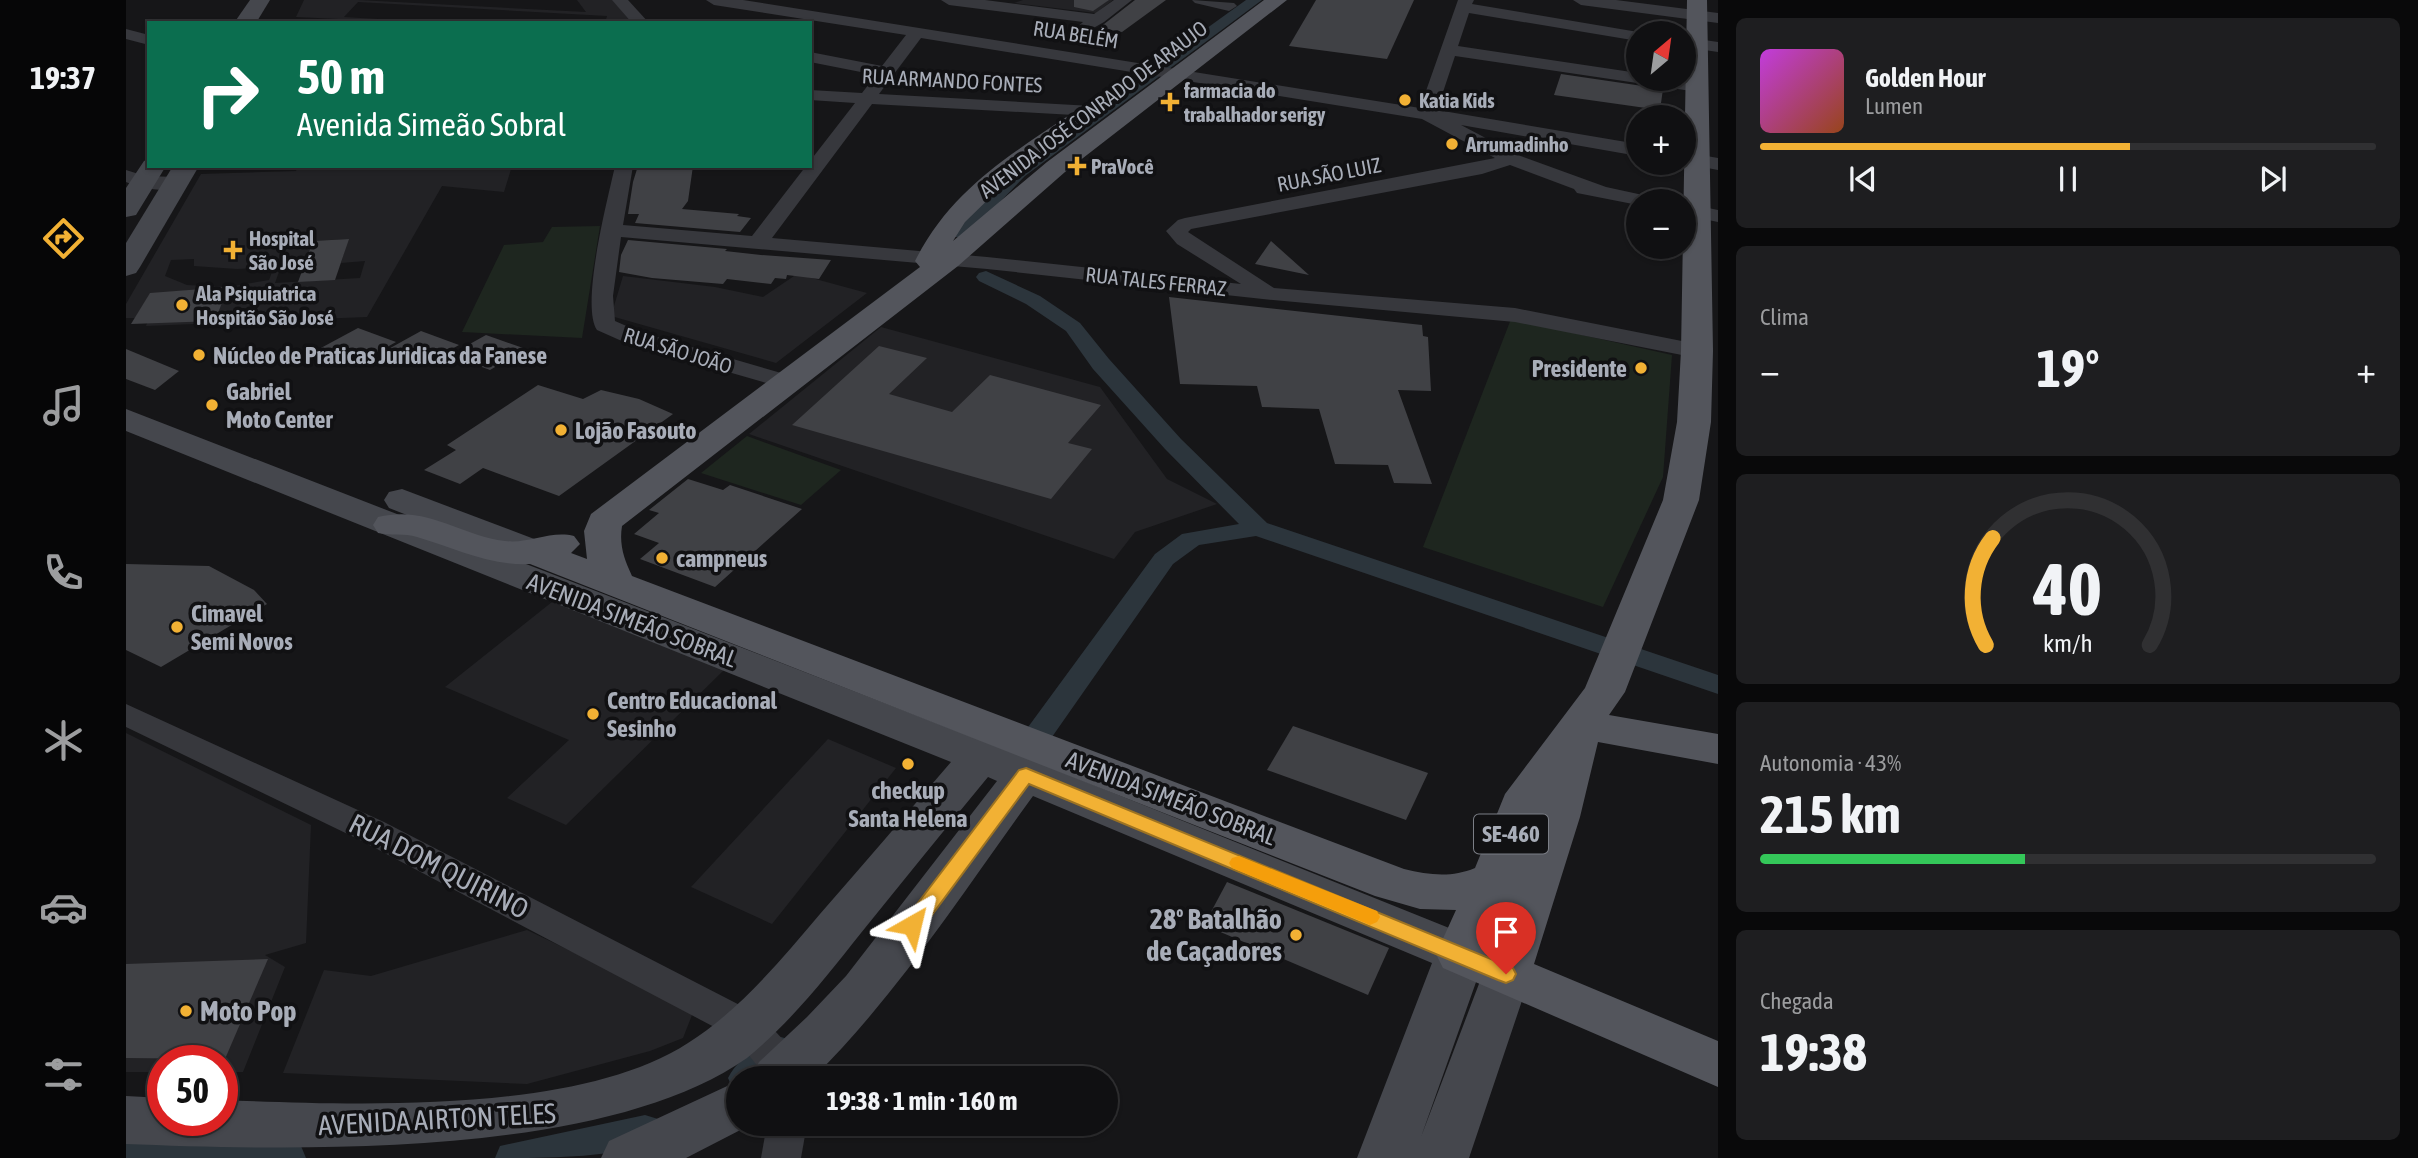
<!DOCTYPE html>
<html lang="pt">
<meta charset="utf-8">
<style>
body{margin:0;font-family:"Asap Condensed",sans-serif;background:#1e1e20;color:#f1f3f6;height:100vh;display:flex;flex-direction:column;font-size:26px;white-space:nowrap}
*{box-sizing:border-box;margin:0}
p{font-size:23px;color:#9c9d9f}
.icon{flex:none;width:38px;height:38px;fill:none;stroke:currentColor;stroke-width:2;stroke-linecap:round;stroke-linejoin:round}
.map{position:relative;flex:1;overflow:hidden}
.sheet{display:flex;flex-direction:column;gap:18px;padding:18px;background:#09090a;width:700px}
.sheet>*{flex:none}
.guide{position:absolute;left:21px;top:21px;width:665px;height:147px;border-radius:0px;box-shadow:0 2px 5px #0004,0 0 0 2px #303032;background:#0b6e4f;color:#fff;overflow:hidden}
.needle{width:46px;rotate:29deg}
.controls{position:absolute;left:1500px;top:21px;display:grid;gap:14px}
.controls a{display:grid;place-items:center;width:70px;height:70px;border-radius:50%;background:#101012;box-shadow:0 2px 5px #0004,0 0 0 2px #303032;font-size:35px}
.speed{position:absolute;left:21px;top:1045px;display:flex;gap:14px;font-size:35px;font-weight:700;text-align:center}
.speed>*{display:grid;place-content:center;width:91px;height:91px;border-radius:50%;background:#101012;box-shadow:0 2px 5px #0004,0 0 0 2px #303032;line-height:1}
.speed .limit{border:10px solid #d22;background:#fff;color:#111}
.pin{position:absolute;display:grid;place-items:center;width:60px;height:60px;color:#fff;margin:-72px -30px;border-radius:50% 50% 50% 0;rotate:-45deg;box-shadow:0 0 7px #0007}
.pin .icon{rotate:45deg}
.me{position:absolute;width:77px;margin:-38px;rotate:37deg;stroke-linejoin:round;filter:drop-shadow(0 0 5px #0008)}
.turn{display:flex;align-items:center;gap:24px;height:147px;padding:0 35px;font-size:32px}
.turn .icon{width:91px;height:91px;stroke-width:2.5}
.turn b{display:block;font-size:49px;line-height:60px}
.big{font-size:52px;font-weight:700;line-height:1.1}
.sheet .card{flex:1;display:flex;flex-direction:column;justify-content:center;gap:10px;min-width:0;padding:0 24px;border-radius:10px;background:#1e1e20}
.sheet .dial{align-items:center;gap:0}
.dial svg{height:182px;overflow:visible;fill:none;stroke:#303032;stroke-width:7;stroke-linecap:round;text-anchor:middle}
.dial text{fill:#f1f3f6;stroke:none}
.song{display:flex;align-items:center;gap:21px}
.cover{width:84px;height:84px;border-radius:10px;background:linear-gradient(135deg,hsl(290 70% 55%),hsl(20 70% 35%))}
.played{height:7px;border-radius:4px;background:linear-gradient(90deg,#f2b134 60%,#303032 60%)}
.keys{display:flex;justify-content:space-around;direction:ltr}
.heat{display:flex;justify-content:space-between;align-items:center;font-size:38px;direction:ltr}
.charge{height:10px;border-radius:5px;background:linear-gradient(90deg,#34c759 43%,#303032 0)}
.trip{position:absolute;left:600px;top:1066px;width:392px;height:70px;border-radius:35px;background:#101012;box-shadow:0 2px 5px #0004,0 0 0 2px #303032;font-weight:700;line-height:70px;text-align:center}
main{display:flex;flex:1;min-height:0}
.tabs{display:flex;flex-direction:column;width:126px;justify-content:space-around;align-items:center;background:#060607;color:#9c9d9f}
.tabs .icon{width:49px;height:49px}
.tabs .selected{color:#f2b134}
.tabs b{font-size:32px;color:#f1f3f6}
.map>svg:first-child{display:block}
</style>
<main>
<nav class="tabs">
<b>19:37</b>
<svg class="icon selected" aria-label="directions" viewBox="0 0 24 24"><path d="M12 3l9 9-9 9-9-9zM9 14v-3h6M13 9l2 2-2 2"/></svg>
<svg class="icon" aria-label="music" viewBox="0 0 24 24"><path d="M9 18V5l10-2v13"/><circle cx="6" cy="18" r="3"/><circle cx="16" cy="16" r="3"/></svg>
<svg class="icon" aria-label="phone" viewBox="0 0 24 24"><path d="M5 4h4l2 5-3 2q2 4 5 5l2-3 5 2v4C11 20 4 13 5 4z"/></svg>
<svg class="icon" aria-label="climate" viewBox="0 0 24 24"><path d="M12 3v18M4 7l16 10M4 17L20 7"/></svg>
<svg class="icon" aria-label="car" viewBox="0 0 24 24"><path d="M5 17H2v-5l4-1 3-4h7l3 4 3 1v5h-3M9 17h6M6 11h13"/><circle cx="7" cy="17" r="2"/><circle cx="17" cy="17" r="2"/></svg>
<svg class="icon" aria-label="filters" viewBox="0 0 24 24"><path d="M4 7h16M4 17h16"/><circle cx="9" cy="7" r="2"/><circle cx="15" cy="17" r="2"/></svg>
</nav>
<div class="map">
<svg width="1592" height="1158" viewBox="0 0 1592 1158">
<rect width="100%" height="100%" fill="#161618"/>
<g fill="#222225" fill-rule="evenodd">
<path d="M178 0H232L460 12 451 0H487L506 23H479L481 16 232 2 218 17 320 23H231L233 20 170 17Z"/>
<path d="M897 0H987L970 13 888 3Z"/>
<path d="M172 166H386L378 192 316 186 241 317 20 326 23 318H0V304L75 174 170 171ZM222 239 215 263 239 261 234 278 149 283 155 266 178 265 187 241ZM68 259V266L111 269 148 267 143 280 102 287 61 285 39 276 45 260ZM101 287 10 317 24 294Z"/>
<path d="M671 274 741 293 650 363 485 316 497 276 589 287 637 297Z"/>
<path d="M755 327 974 387 1041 479 1091 504 1009 532 988 559 623 434Z"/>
<path d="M426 602 598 670 440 825 381 798 443 740 319 687Z"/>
<path d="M0 733 185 825 180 943 139 955 159 967 117 1072H96V1060H37V1072H0Z"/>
<path d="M702 739 770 768 646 924 565 887Z"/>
<path d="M401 930 568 1010 557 1038 524 1051 401 1084 157 1073 198 970 245 976Z"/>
</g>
<g fill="#1e261f">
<path d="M474 226 456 338 336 332 378 245 417 242 426 227Z"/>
<path d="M1385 319 1546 355 1537 477 1477 607 1297 547Z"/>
<path d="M621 436 715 470 675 505 575 473Z"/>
</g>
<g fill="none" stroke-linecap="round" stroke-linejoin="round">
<g fill="#2c353c" fill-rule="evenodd">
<path d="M1120 0H1136L899 176 840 237H826L823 233 826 229 887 168Z"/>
<path d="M860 271 914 296 954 323 983 359 1055 439 1141 523 1592 675V694L1130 536 1073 545 1047 564 905 767 894 770 883 767 879 760 883 753 1029 554 1056 534 1113 524 1039 449 967 369 940 331 900 304 853 281 850 277 853 273Z"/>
<path d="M655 1037 668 1041 673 1052C659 1080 640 1078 612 1078V1091L607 1089 602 1078C611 1059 635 1044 655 1037Z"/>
<path d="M519 1115 532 1119 538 1131 532 1143C477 1158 427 1158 369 1158L374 1146Z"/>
<path d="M0 1133 161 1141 175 1146 180 1158H0Z"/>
</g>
</g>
<g fill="#404145">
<path d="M948 0H983L967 11 948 7Z"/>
<path d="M1009 0H1040L996 32 973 28Z"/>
<path d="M1190 0H1288L1261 59 1163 46Z"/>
<path d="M1435 74 1537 89 1534 110 1428 95Z"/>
<path d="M519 166H567L562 201 556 209 613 214 611 216 625 218 614 232 509 223 513 214H502L507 182 511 169H519Z"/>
<path d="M223 239 209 280 172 282 187 241Z"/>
<path d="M502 240 601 249 599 251 635 255 705 260 693 279 661 275 660 279 649 278 645 284 601 279 597 284 526 278 493 272 495 255Z"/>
<path d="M1145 241 1183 275 1129 264Z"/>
<path d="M102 287 89 321 5 324 24 293Z"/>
<path d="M1043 297 1296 325 1297 336 1302 337 1305 391 1272 390 1306 484 1268 483 1262 465 1209 464 1193 409 1136 407 1131 386 1054 384Z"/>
<path d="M232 328 270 342 231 364 193 349Z"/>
<path d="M295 331 333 345 296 366 257 352Z"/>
<path d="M360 335 400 349 364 370 324 355Z"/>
<path d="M753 346 801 358 763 394 826 412 864 375 975 405 942 443 966 449 925 499 666 425Z"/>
<path d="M0 349 53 371 29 390 0 379Z"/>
<path d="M412 385 457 399 475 390 513 399 547 414 433 496 357 468 334 484 298 470 330 450 321 445Z"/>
<path d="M562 479 597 490 604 485 676 509 589 587 514 559 533 543 508 534 533 513 523 510Z"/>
<path d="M0 564 83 566 128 590 141 604 35 667 0 650Z"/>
<path d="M1167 726 1302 773 1280 820 1141 770Z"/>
<path d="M1101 882 1263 948 1242 995 1078 925Z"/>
<path d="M142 959 99 1059 0 1058V964Z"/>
</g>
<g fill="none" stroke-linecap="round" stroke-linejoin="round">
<g fill="#37383d" fill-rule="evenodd">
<path d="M486 0H502L523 23H506Z"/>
<path d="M580 0H617L1294 108 1332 0H1348L1346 4 1518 33H1512V41L1343 13 1332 46 1512 73V79L1572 82 1581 87 1578 91 1572 92 1329 56 1311 110 1512 144V156L1335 125 1392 155 1480 187 1526 197 1529 201H1512V205L1451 193 1448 189 1384 165 1356 174 1065 229 1062 232 1148 288 1389 308 1571 344 1579 346 1582 351 1579 356 1571 358 1389 322 1147 300 861 269 495 237 487 296 489 321 514 332 669 377 673 382 669 387 661 389 498 342 471 330C454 305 482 198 489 166H507L497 225 626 236 680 166H684V161L729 103 684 100V90L736 93 750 75 684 62V52L756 66 780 35 588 5ZM795 38 1296 119 1369 158 1059 218 1052 220 1040 231 1051 244 1115 284 861 257 646 238 746 104 966 116 975 111 966 106 753 94Z"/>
<path d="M815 0H859L968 14 988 0H1006L978 22 957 34 949 29 957 22 823 5Z"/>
<path d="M1066 0 1108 3 1111 6 1103 11 1069 3Z"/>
<path d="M1447 0H1490L1592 13V23L1455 5Z"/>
<path d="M0 29 23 35V45L0 39Z"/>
<path d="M1558 37 1592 42V52L1558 47Z"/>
<path d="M1558 152 1592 158V170L1555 163H1558Z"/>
<path d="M0 170 19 176 50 177 60 183C48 196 15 188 0 182Z"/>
<path d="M1558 203 1592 210V222L1558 215Z"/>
<path d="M0 704 258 822 635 1016 675 1059 681 1078H641L609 1038 234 840 0 727Z"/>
<path d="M641 1124H681L675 1158H635Z"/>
</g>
<g fill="#45474d" fill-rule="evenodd">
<path d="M124 0H144L130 23H108Z"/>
<path d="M23 159V166H40L10 215 0 217V188L18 161Z"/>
<path d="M47 166H73L14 267 10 273 0 276V243Z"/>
<path d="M0 409 908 761 1353 940 1360 954 1295 1137 1362 960 1380 954 1398 960 1405 974 1343 1158H1231L1306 963 907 796C837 892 772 994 687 1078H625L633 1062 681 1017 720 976 871 781 862 777C819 829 777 881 735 933 700 977 665 1022 621 1058 479 1158 177 1151 0 1144V1096L37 1098V1120H96V1100C227 1105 451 1115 562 1043 614 1010 654 961 694 914 738 864 781 813 825 762L0 431Z"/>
<path d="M276 489 424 545 430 553 424 561 411 564 398 561 263 508 258 500 263 492Z"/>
<path d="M612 1081V1124H626L560 1158H475L483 1141Z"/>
</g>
<path fill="#53555c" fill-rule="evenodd" d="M1138 0H1161L939 172 832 266 496 526C493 545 498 559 506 576L1278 869C1303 875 1325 878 1349 868L1379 794 1459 688 1537 500 1551 422 1555 351 1561 0H1581L1587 351 1585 422 1573 500 1499 692 1483 715 1592 734V764L1472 742 1454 817 1408 964 1592 1041V1087L1317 968 1310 954 1330 910 1294 909 1249 896 404 564C363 566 329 548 291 537 278 533 265 536 252 533L247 525 252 517C302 505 332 535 379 541 403 544 425 530 448 536L454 544 445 553 461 559 458 531 465 514 794 267 789 261C824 191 882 156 945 114L954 112 963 114 966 119 877 185 839 222 827 241 921 162Z"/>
</g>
<path fill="#f2b134" stroke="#9d7322" stroke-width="2" d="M900 768 1387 968 1390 974 1387 980 1380 983 1372 980 903 784 794 931 786 933 779 931 776 925 779 920 893 770Z"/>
<path fill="#f59e0b" d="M1113 856 1251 911 1254 917 1251 922 1244 925 1237 922 1106 868 1103 863 1106 858Z"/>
<g fill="#f2b134" stroke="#111113" stroke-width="2.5">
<circle cx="1279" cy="100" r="7"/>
<path d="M1040.5 91.5h7v7h7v7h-7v7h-7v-7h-7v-7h7z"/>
<circle cx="1326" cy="144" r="7"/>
<path d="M947.5 155.5h7v7h7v7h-7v7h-7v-7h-7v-7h7z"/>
<path d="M103.5 239.5h7v7h7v7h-7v7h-7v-7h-7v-7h7z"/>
<circle cx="56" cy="305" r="7"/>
<circle cx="73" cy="355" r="7"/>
<circle cx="1515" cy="368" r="7"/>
<circle cx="86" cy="405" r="7"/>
<circle cx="435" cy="430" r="7"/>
<circle cx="536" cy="558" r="7"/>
<circle cx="51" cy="627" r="7"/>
<circle cx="467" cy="714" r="7"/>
<circle cx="782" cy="764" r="7"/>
<circle cx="1170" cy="935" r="7"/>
<circle cx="60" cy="1011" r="7"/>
</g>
<g text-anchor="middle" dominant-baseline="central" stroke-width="7" stroke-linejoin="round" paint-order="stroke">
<g font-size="21" fill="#a8adb8" stroke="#111113">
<text transform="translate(950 34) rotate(9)">RUA BELÉM</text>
<text transform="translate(826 80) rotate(3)">RUA ARMANDO FONTES</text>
<text transform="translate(967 109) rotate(-37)">AVENIDA JOSÉ CONRADO DE ARAUJO</text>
<text transform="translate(1203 174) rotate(-11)">RUA SÃO LUIZ</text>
<text transform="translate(1030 281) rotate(6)">RUA TALES FERRAZ</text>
<text transform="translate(552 350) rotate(17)">RUA SÃO JOÃO</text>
</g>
<g font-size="21" font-weight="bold" fill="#a8adb8" stroke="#111113" text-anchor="start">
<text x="1058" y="90">farmacia do<tspan x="1058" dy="24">trabalhador serigy</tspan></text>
<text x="1293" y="100">Katia Kids</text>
<text x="1340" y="144">Arrumadinho</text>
<text x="965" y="166">PraVocê</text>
<text x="123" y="238">Hospital<tspan x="123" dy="24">São José</tspan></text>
<text x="70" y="293">Ala Psiquiatrica<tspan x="70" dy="24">Hospitão São José</tspan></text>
</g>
<rect fill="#111113" stroke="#7b7e86" stroke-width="2" x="1348" y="814.5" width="74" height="39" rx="5"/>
<g font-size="23" font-weight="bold" fill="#a8adb8">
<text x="1385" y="834">SE-460</text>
</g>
<g font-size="24" font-weight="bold" fill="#a8adb8" stroke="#111113" text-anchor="start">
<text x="87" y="355">Núcleo de Praticas Juridicas da Fanese</text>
<text x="1501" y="368" text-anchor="end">Presidente</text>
<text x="100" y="391">Gabriel<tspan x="100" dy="28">Moto Center</tspan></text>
<text x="449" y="430">Lojão Fasouto</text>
<text x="550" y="558">campneus</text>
<text x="65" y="613">Cimavel<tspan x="65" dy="28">Semi Novos</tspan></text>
<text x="481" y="700">Centro Educacional<tspan x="481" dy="28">Sesinho</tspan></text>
<text x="782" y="790" text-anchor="middle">checkup<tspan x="782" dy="28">Santa Helena</tspan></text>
</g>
<g font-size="24" fill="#a8adb8" stroke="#111113">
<text transform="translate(506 620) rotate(21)">AVENIDA SIMEÃO SOBRAL</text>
<text transform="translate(1045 798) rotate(21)">AVENIDA SIMEÃO SOBRAL</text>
</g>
<g font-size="28" fill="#a8adb8" stroke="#111113">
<text transform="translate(313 866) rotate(27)">RUA DOM QUIRINO</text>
<text transform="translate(311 1119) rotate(-3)">AVENIDA AIRTON TELES</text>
</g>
<g font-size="28" font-weight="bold" fill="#a8adb8" stroke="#111113" text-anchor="end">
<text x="1156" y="919">28º Batalhão<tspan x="1156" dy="32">de Caçadores</tspan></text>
<text x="74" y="1011" text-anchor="start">Moto Pop</text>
</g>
</g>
</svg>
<div class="controls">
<a><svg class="needle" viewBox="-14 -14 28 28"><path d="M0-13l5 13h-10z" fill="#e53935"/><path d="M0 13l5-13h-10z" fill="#9c9d9f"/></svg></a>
<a>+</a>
<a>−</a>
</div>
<div class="speed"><div class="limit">50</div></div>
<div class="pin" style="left:1380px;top:974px;background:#d93025"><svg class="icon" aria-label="arrive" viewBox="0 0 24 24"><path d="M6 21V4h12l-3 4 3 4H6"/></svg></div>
<svg class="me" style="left:786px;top:925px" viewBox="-20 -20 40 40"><path d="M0-17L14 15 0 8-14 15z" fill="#f2b134" stroke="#fff" stroke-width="4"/></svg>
<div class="trip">19:38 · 1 min · 160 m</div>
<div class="guide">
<div class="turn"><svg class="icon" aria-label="right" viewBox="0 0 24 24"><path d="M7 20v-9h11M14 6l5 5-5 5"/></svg><div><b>50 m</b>Avenida Simeão Sobral</div></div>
</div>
</div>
<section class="sheet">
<div class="card">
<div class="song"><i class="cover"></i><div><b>Golden Hour</b><p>Lumen</p></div></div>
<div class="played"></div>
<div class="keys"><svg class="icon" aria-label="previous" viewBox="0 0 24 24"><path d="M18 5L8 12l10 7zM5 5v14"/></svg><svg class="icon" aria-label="pause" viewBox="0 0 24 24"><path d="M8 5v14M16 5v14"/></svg><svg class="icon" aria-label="next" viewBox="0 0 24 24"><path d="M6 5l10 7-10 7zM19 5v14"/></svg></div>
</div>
<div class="card"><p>Clima</p>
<div class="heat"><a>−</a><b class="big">19°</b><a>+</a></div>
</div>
<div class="card dial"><svg viewBox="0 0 100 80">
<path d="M14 69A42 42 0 1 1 86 69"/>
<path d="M14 69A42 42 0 0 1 17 22" stroke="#f2b134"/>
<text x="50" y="56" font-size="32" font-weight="700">40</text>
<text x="50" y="72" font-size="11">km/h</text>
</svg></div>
<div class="card"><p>Autonomia · 43%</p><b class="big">215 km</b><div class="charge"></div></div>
<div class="card"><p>Chegada</p><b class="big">19:38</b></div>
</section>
</main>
